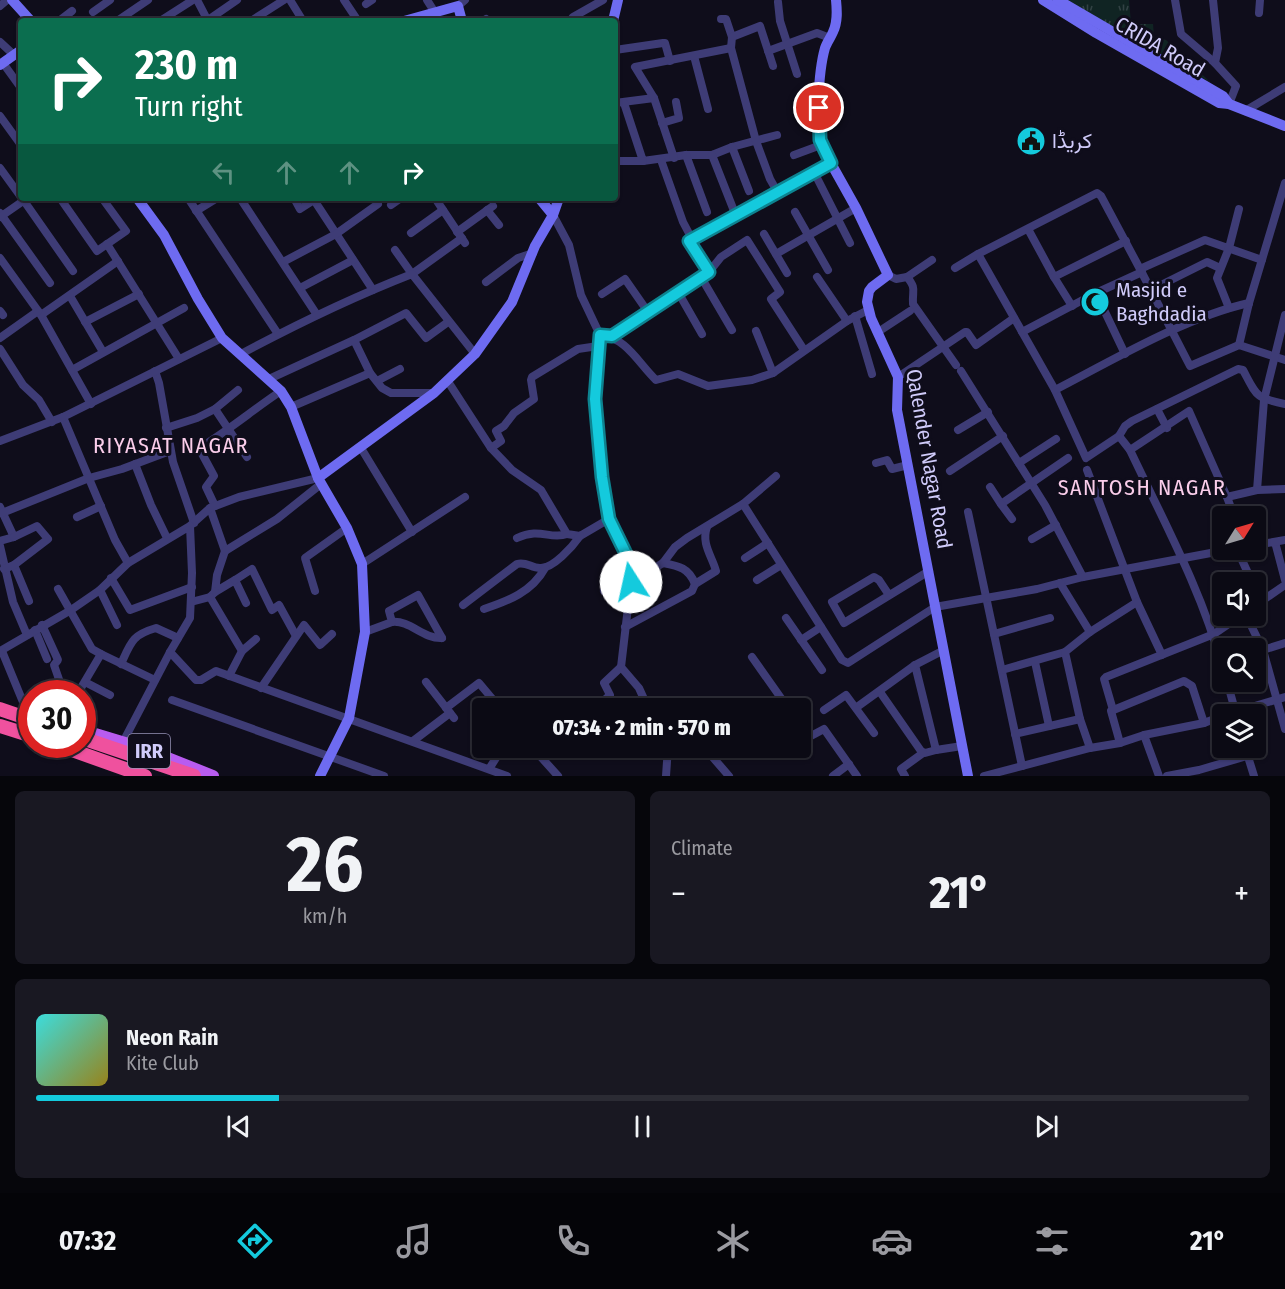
<!DOCTYPE html>
<meta charset="utf-8">
<style>
body{margin:0;font-family:"Fira Sans Condensed",Vazirmatn,sans-serif;background:#191822;color:#f1f3f6;height:100vh;display:flex;flex-direction:column;font-size:22px;white-space:nowrap}
*{box-sizing:border-box;margin:0}
p{font-size:20px;color:#9a9aa0}
.icon{flex:none;width:33px;height:33px;fill:none;stroke:currentColor;stroke-width:2;stroke-linecap:round;stroke-linejoin:round}
.map{position:relative;height:776px;overflow:hidden}
.side{display:flex;flex-direction:column;gap:15px;padding:15px;background:#06060b;flex:1}
.side>*{flex:none}
.top-card{position:absolute;left:18px;top:18px;width:600px;height:183px;border-radius:6px;box-shadow:0 2px 4px #0004,0 0 0 2px #2b2b34;background:#0b6e4f;color:#fff;overflow:hidden}
.needle{width:39px;rotate:53deg}
.fabs{position:absolute;left:1212px;top:506px;display:grid;gap:12px}
.fabs a{display:grid;place-items:center;width:54px;height:54px;border-radius:6px;background:#0b0a14;box-shadow:0 2px 4px #0004,0 0 0 2px #2b2b34;font-size:30px}
.speed{position:absolute;left:18px;top:680px;display:flex;gap:12px;font-size:30px;font-weight:700;text-align:center}
.speed>*{display:grid;place-content:center;width:78px;height:78px;border-radius:50%;background:#0b0a14;box-shadow:0 2px 4px #0004,0 0 0 2px #2b2b34;line-height:1}
.speed .limit{border:9px solid #d22;background:#fff;color:#111}
.pin{position:absolute;display:grid;place-items:center;width:51px;height:51px;color:#fff;margin:-26px;border:3px solid #fff;border-radius:50%;box-shadow:0 2px 6px #0007}
.me{position:absolute;width:66px;margin:-33px;rotate:350deg;stroke-linejoin:round;filter:drop-shadow(0 0 4px #0008)}
.turn{display:flex;align-items:center;gap:21px;height:126px;padding:0 18px;font-size:27px}
.turn .icon{width:78px;height:78px;stroke-width:2.5}
.turn b{display:block;font-size:42px;line-height:51px}
.lanes{display:flex;align-items:center;height:57px;padding:0 18px;background:#0003;justify-content:center;gap:30px;direction:ltr}
.lanes .off{opacity:.35}
.big{font-size:45px;font-weight:800;line-height:1.1}
.side .card{flex:1;display:flex;flex-direction:column;justify-content:center;gap:9px;min-width:0;padding:0 21px;border-radius:9px;background:#191822}
.side .dial{align-items:center;gap:0}
.dial b{font-size:78px;line-height:1}
.song{display:flex;align-items:center;gap:18px}
.cover{width:72px;height:72px;border-radius:9px;background:linear-gradient(135deg,hsl(180 70% 55%),hsl(50 70% 35%))}
.played{height:6px;border-radius:3px;background:linear-gradient(90deg,#14cadd 20%,#2b2b34 20%)}
.keys{display:flex;justify-content:space-around;direction:ltr}
.heat{display:flex;justify-content:space-between;align-items:center;font-size:33px;direction:ltr}
.side .tiles{flex:1;display:grid;gap:15px;grid-template-columns:1fr 1fr}
.card:last-child{grid-column:span 2}
.trip{position:absolute;left:472px;top:698px;width:339px;height:60px;border-radius:6px;background:#0b0a14;box-shadow:0 2px 4px #0004,0 0 0 2px #2b2b34;font-weight:800;line-height:60px;text-align:center}
.tabs{display:flex;height:96px;justify-content:space-around;align-items:center;background:#040408;color:#9a9aa0}
.tabs .icon{width:42px;height:42px}
.tabs .active{color:#14cadd}
.tabs b{font-size:27px;color:#f1f3f6}
.map>svg:first-child{display:block}
</style>
<div class="map">
<svg width="1285" height="776" viewBox="0 0 1285 776">
<defs>
<pattern id="grass-tufts" width="24" height="20" patternUnits="userSpaceOnUse" patternTransform="scale(1.5)"><rect width="24" height="20" fill="#102423"/><path d="M3 7l-1-3M5 7V3M7 7l1-3M15 17l-1-3M17 17v-4M19 17l1-3" fill="none" stroke="#324244"/></pattern>
</defs>
<rect width="100%" height="100%" fill="#0f0d1b"/>
<path fill="url(#grass-tufts)" d="M1065 0H1129L1131 24H1153L1154 37 1166 40 1210 82Z"/>
<g fill="none" stroke-linecap="round" stroke-linejoin="round">
<g stroke="#3e3c76" stroke-width="8">
<path d="M197 0 208 21"/>
<path d="M290 0 303 21"/>
<path d="M344 0 358 21"/>
<path d="M427 0 434 11"/>
<path d="M1175 0 1181 34 1215 63"/>
<path d="M1213 0 1218 48 1215 63 1236 86 1229 104"/>
<path d="M778 2 780 21 797 74"/>
<path d="M366 4 372 0"/>
<path d="M0 6 7 0"/>
<path d="M458 6 465 0"/>
<path d="M93 12 110 0"/>
<path d="M1259 13 1260 0"/>
<path d="M721 19H726L732 37"/>
<path d="M208 20 237 0"/>
<path d="M59 21 72 11"/>
<path d="M117 21 148 0"/>
<path d="M160 21 193 0"/>
<path d="M251 21 284 0"/>
<path d="M483 21 486 19"/>
<path d="M570 21 573 17 603 0"/>
<path d="M0 42 14 55"/>
<path d="M731 48 732 37 760 26 773 66"/>
<path d="M615 50 663 43H665L670 61"/>
<path d="M768 51 817 33 830 38"/>
<path d="M694 56 708 109"/>
<path d="M3 63 21 88"/>
<path d="M615 103 654 98"/>
<path d="M624 103 643 161 686 155H712L732 147 777 135"/>
<path d="M1245 111 1285 87"/>
<path d="M0 116 21 145"/>
<path d="M662 123 679 118 676 102"/>
<path d="M732 147 749 191"/>
<path d="M686 155 707 212"/>
<path d="M712 155 736 216"/>
<path d="M794 155 821 145"/>
<path d="M674 158 654 98 635 67 731 48 756 141 770 179 778 193"/>
<path d="M661 160 683 222 692 239"/>
<path d="M615 161H643"/>
<path d="M0 168 21 197"/>
<path d="M815 174 850 243"/>
<path d="M22 198 73 271"/>
<path d="M60 198 97 251 126 231 102 198"/>
<path d="M188 198 278 334"/>
<path d="M240 198 317 315"/>
<path d="M294 198 300 209 314 200 373 290"/>
<path d="M435 198 465 243"/>
<path d="M391 205 401 198"/>
<path d="M487 210 499 225"/>
<path d="M196 211 217 198"/>
<path d="M795 212 828 270"/>
<path d="M0 213 50 283"/>
<path d="M553 215 569 245 581 295 600 335 595 399 602 477 609 519 627 554 632 573 621 667 639 688 648 708"/>
<path d="M0 217 26 199"/>
<path d="M1028 229 1054 277 1126 241"/>
<path d="M457 232 493 206"/>
<path d="M411 233 443 210"/>
<path d="M764 234 787 273"/>
<path d="M107 244 179 359"/>
<path d="M395 250 412 274 462 238"/>
<path d="M776 254 856 208"/>
<path d="M978 254 1055 390 1086 458 1119 436 1125 426 1132 421 1238 369 1243 370C1257 396 1255 398 1285 404"/>
<path d="M0 258 41 315 91 404"/>
<path d="M283 262 336 234 378 204"/>
<path d="M955 268 978 254 1097 193 1101 196 1140 269 1190 366 1239 345 1285 360"/>
<path d="M1140 269 1205 240 1262 260"/>
<path d="M709 272 721 257 747 240 780 292 771 299 804 350"/>
<path d="M888 275 896 279 907 277C917 289 912 290 913 304L956 365"/>
<path d="M701 277 732 330"/>
<path d="M817 277 847 321"/>
<path d="M907 277 932 260"/>
<path d="M1054 277 1072 306"/>
<path d="M486 282 518 258 533 253"/>
<path d="M300 288 353 260"/>
<path d="M1151 290 1207 262 1220 268"/>
<path d="M678 292 702 334"/>
<path d="M1096 293 1125 354"/>
<path d="M602 294 625 279 648 312"/>
<path d="M70 296 103 352"/>
<path d="M1229 308 1217 278 1229 248 1239 209"/>
<path d="M0 311 3 315"/>
<path d="M41 315 118 261"/>
<path d="M855 316 872 374"/>
<path d="M85 322 139 294"/>
<path d="M756 331 773 373"/>
<path d="M878 332 910 311"/>
<path d="M1022 332 1096 293 1142 272"/>
<path d="M600 335C626 337 639 364 656 380L678 374 708 386 752 380 773 373 847 321 868 310"/>
<path d="M612 336 709 272 689 241 831 163"/>
<path d="M0 338 38 311"/>
<path d="M354 340 370 373"/>
<path d="M1239 345 1249 303 1285 183"/>
<path d="M0 349 23 385 39 400 52 422"/>
<path d="M241 354C297 324 353 297 412 274L475 354"/>
<path d="M72 370 184 308"/>
<path d="M155 371 159 383 173 462 194 523"/>
<path d="M961 371 1045 505 1083 577"/>
<path d="M898 377 965 332H967L976 345 1014 318"/>
<path d="M269 379 354 340 406 313 426 338 448 322"/>
<path d="M447 380 491 448 512 470 541 490 567 534 580 536 609 519"/>
<path d="M377 381 400 369"/>
<path d="M1055 390C1113 360 1186 317 1249 303"/>
<path d="M291 407 370 373 382 388 391 393H433"/>
<path d="M215 409 247 457"/>
<path d="M1157 409 1167 428"/>
<path d="M63 417 115 540 128 563"/>
<path d="M166 428 197 418 215 409 238 390"/>
<path d="M958 430 988 412"/>
<path d="M1119 436 1130 450C1163 520 1202 591 1222 666"/>
<path d="M0 441 63 417 222 338"/>
<path d="M361 448 412 532"/>
<path d="M491 448 501 441 496 431 504 426 514 413 534 399 531 380 532 377 578 349 598 346"/>
<path d="M1130 450 1189 411 1227 497"/>
<path d="M876 463 887 460 892 469 908 465"/>
<path d="M1019 463 1056 439"/>
<path d="M135 464 151 505 167 538"/>
<path d="M1087 470 1137 602 1162 655"/>
<path d="M950 471 1003 436"/>
<path d="M990 487 1001 504 1068 458"/>
<path d="M1257 490 1264 400 1285 315"/>
<path d="M743 504 776 476"/>
<path d="M1001 504 1012 519"/>
<path d="M215 506 206 487 214 476 200 450 201 447C229 430 254 409 281 391"/>
<path d="M0 507 14 537 0 541"/>
<path d="M210 508 225 551 217 575 215 592 235 580 246 603"/>
<path d="M968 512 1022 766"/>
<path d="M2 513 89 478 122 469 170 451"/>
<path d="M1234 516 1227 497 1257 490 1285 489"/>
<path d="M77 517 101 506"/>
<path d="M191 525 210 508 239 497 318 478"/>
<path d="M517 538C540 527 550 540 567 534"/>
<path d="M1032 539 1056 525"/>
<path d="M1275 542 1285 580"/>
<path d="M1256 545 1285 540"/>
<path d="M0 546 13 602 27 635"/>
<path d="M1237 549 1252 582"/>
<path d="M225 551 277 519 321 484"/>
<path d="M745 558 768 543"/>
<path d="M362 564 465 497"/>
<path d="M14 565 29 601"/>
<path d="M4 569 14 565 48 539 37 526 14 537"/>
<path d="M111 578 130 610 192 587"/>
<path d="M235 580 252 569 272 610 279 605 296 636"/>
<path d="M757 580 781 565"/>
<path d="M631 582 663 563 675 547 687 538 743 504 842 660 848 663 935 607 1037 589 1083 577 1232 549"/>
<path d="M1060 583 1090 632"/>
<path d="M695 584 716 571C712 556 701 544 707 527"/>
<path d="M58 589 92 649 101 654"/>
<path d="M100 590 117 625"/>
<path d="M1256 590 1261 602"/>
<path d="M315 591 305 558 347 528"/>
<path d="M604 591 632 573"/>
<path d="M215 592 210 597 242 651"/>
<path d="M889 595 879 580 874 577 832 602 844 623 929 571"/>
<path d="M191 602 210 597"/>
<path d="M463 605 517 564C526 561 531 568 540 568 553 569 573 546 580 536"/>
<path d="M1256 605 1285 585"/>
<path d="M484 609C508 601 532 592 545 568"/>
<path d="M1246 615 1263 650 1285 729"/>
<path d="M786 618 822 670"/>
<path d="M392 622C410 620 423 639 442 638"/>
<path d="M42 625 58 660 54 665 62 688 68 693"/>
<path d="M625 627 692 591 695 584C689 568 679 566 663 563"/>
<path d="M35 630 47 659"/>
<path d="M365 632 392 622 389 611 418 595 442 638"/>
<path d="M994 634 1050 618"/>
<path d="M801 640 821 627"/>
<path d="M1263 650 1285 643"/>
<path d="M0 651 71 610 100 590 128 563 190 526 192 573 190 618 170 652 123 742"/>
<path d="M2 651 30 719"/>
<path d="M170 652 196 680H201L216 671 507 776"/>
<path d="M752 657 788 708"/>
<path d="M1035 662 1049 726"/>
<path d="M121 664C131 642 132 635 156 628L178 638"/>
<path d="M915 665 936 750 962 746"/>
<path d="M1002 670 1065 652"/>
<path d="M229 676 242 651 256 639"/>
<path d="M1227 681 1236 714"/>
<path d="M85 682 110 695"/>
<path d="M426 682 454 718"/>
<path d="M261 688 304 625 320 645 332 634"/>
<path d="M880 692 921 751 925 753 936 750"/>
<path d="M78 693 101 654 155 680"/>
<path d="M172 700 384 776"/>
<path d="M857 707 915 665 944 650"/>
<path d="M446 708 479 683 500 708"/>
<path d="M596 708 610 695 604 683 621 667"/>
<path d="M824 710 846 695 874 733"/>
<path d="M1113 710 1104 679 1106 677 1214 634 1242 615"/>
<path d="M1228 714 1285 697"/>
<path d="M801 726 809 737 824 729 857 776"/>
<path d="M1015 734 1080 719"/>
<path d="M1144 735 1159 776"/>
<path d="M413 741 450 713"/>
<path d="M1120 743 1111 711 1184 681 1192 686 1204 723"/>
<path d="M532 747 558 776"/>
<path d="M697 747 709 753 729 776"/>
<path d="M1245 747 1254 776"/>
<path d="M1090 748 1080 719 1065 652 1090 632 1137 602"/>
<path d="M489 769 503 747"/>
<path d="M666 776 668 747"/>
<path d="M833 776 849 764"/>
<path d="M905 776 901 769 923 753"/>
<path d="M984 776 1090 748 1120 743 1144 735 1204 723 1222 716"/>
<path d="M1167 776 1199 770 1247 756"/>
</g>
<g stroke="#6e6bf1" stroke-width="10">
<path d="M12 0 31 21"/>
<path d="M836 0C837 10 838 22 833 32 831 37 827 42 825 48 819 69 814 130 823 149L856 208 888 275 872 287 869 291 867 302 871 318 898 377 897 410 968 776"/>
<path d="M1043 0 1096 33 1219 103 1229 104 1285 126"/>
<path d="M1058 0 1223 96 1229 104"/>
<path d="M404 21 458 6 462 21"/>
<path d="M613 21 618 0"/>
<path d="M0 65 21 50"/>
<path d="M137 198 164 235 198 299 222 338 281 391 291 407 318 478"/>
<path d="M539 198 553 215"/>
<path d="M320 776 349 718 365 632 362 564 347 528 318 478 434 393 475 354 512 302 535 246 553 215 559 198"/>
</g>
<path stroke="#b85cf0" stroke-width="12" d="M82 730 145 749 213 776"/>
<g stroke="#ef519e" stroke-width="14">
<path d="M0 709 32 720"/>
<path d="M0 726 32 736"/>
<path d="M82 738 194 776"/>
<path d="M55 744 145 776"/>
</g>
</g>
<g fill="none" stroke-linecap="round" stroke-linejoin="round">
<g stroke="#0d8390" stroke-width="15">
<path id="route" d="M631 582V564L609 519 602 477 595 399 600 335 612 336 709 272 689 241 831 163 820 140 819 108"/>
</g>
<use href="#route" stroke="#14cadd" stroke-width="10"/>
</g>
<defs>
<g id="civic-disc" transform="scale(1.5)"><circle r="9.5" fill="#14cadd" stroke="#0f0d1b"/><path d="M-.6-6.5H3V-4.5H.6V-3L4-1V1h2V6H-6V1h2V-1L-.6-3ZM-1.2 2.5V6h2.4V2.5Z" fill="#111"/></g>
<g id="mosque-disc" transform="scale(1.5)"><circle r="9.5" fill="#14cadd" stroke="#0f0d1b"/><path d="M3.5-4.9A6 6 0 1 0 3.5 4.9A5 5 0 1 1 3.5-4.9Z" fill="#111"/></g>
</defs>
<g fill-rule="evenodd">
<use href="#civic-disc" x="1031" y="141"/>
<use href="#mosque-disc" x="1095" y="302"/>
</g>
<g text-anchor="middle" dominant-baseline="central" stroke-width="6" stroke-linejoin="round" paint-order="stroke">
<rect fill="#0f0d1b" stroke="#9692b7" stroke-width="1.5" x="128" y="734" width="42" height="34" rx="4.5"/>
<g font-size="20" font-weight="bold" fill="#d0cbfa">
<text x="149" y="751">IRR</text>
</g>
<g font-size="21" fill="#d0cbfa" stroke="#0f0d1b">
<text transform="translate(1160 47) rotate(30)">CRIDA Road</text>
<text transform="translate(929 459) rotate(80)">Qalender Nagar Road</text>
</g>
<g font-size="21" fill="#d0cbfa" stroke="#0f0d1b" text-anchor="start">
<text x="1052" y="141">کریڈا</text>
<text x="1116" y="290">Masjid e<tspan x="1116" dy="24">Baghdadia</tspan></text>
</g>
<g font-size="22" letter-spacing="1.5" fill="#facdea" stroke="#0f0d1b">
<text x="171" y="445">RIYASAT NAGAR</text>
<text x="1142" y="487">SANTOSH NAGAR</text>
</g>
</g>
</svg>
<div class="fabs">
<a><svg class="needle" viewBox="-14 -14 28 28"><path d="M0-13l5 13h-10z" fill="#e53935"/><path d="M0 13l5-13h-10z" fill="#9a9aa0"/></svg></a>
<a><svg class="icon" aria-label="sound" viewBox="0 0 24 24"><path d="M4 9h4l5-4v14l-5-4H4zM17 9q2 3 0 6"/></svg></a>
<a><svg class="icon" aria-label="search" viewBox="0 0 24 24"><circle cx="10" cy="10" r="6"/><path d="M15 15l6 6"/></svg></a>
<a><svg class="icon" aria-label="layers" viewBox="0 0 24 24"><path d="M12 4l9 5-9 5-9-5zM3 14l9 5 9-5"/></svg></a>
</div>
<div class="speed"><div class="limit">30</div></div>
<div class="pin" style="left:819px;top:108px;background:#d93025"><svg class="icon" aria-label="arrive" viewBox="0 0 24 24"><path d="M6 21V4h12l-3 4 3 4H6"/></svg></div>
<svg class="me" style="left:631px;top:582px" viewBox="-20 -20 40 40"><circle r="19" fill="#fff"/><path d="M0-13L10 11 0 6-10 11z" fill="#14cadd"/></svg>
<div class="trip">07:34 · 2 min · 570 m</div>
<div class="top-card">
<div class="turn"><svg class="icon" aria-label="right" viewBox="0 0 24 24"><path d="M7 20v-9h11M14 6l5 5-5 5"/></svg><div><b>230 m</b>Turn right</div></div>
<div class="lanes"><svg class="icon off" aria-label="left" viewBox="0 0 24 24"><path d="M17 20v-9H6M10 6l-5 5 5 5"/></svg><svg class="icon off" aria-label="ahead" viewBox="0 0 24 24"><path d="M12 20V5M6 11l6-6 6 6"/></svg><svg class="icon off" aria-label="ahead" viewBox="0 0 24 24"><path d="M12 20V5M6 11l6-6 6 6"/></svg><svg class="icon" aria-label="right" viewBox="0 0 24 24"><path d="M7 20v-9h11M14 6l5 5-5 5"/></svg></div>
</div>
</div>
<section class="side">
<div class="tiles">
<div class="card dial"><b>26</b><p>km/h</p></div>
<div class="card"><p>Climate</p>
<div class="heat"><a>−</a><b class="big">21°</b><a>+</a></div>
</div>
<div class="card">
<div class="song"><i class="cover"></i><div><b>Neon Rain</b><p>Kite Club</p></div></div>
<div class="played"></div>
<div class="keys"><svg class="icon" aria-label="previous" viewBox="0 0 24 24"><path d="M18 5L8 12l10 7zM5 5v14"/></svg><svg class="icon" aria-label="pause" viewBox="0 0 24 24"><path d="M8 5v14M16 5v14"/></svg><svg class="icon" aria-label="next" viewBox="0 0 24 24"><path d="M6 5l10 7-10 7zM19 5v14"/></svg></div>
</div>
</div>
</section>
<nav class="tabs">
<b>07:32</b>
<svg class="icon active" aria-label="directions" viewBox="0 0 24 24"><path d="M12 3l9 9-9 9-9-9zM9 14v-3h6M13 9l2 2-2 2"/></svg>
<svg class="icon" aria-label="music" viewBox="0 0 24 24"><path d="M9 18V5l10-2v13"/><circle cx="6" cy="18" r="3"/><circle cx="16" cy="16" r="3"/></svg>
<svg class="icon" aria-label="phone" viewBox="0 0 24 24"><path d="M5 4h4l2 5-3 2q2 4 5 5l2-3 5 2v4C11 20 4 13 5 4z"/></svg>
<svg class="icon" aria-label="climate" viewBox="0 0 24 24"><path d="M12 3v18M4 7l16 10M4 17L20 7"/></svg>
<svg class="icon" aria-label="car" viewBox="0 0 24 24"><path d="M5 17H2v-5l4-1 3-4h7l3 4 3 1v5h-3M9 17h6M6 11h13"/><circle cx="7" cy="17" r="2"/><circle cx="17" cy="17" r="2"/></svg>
<svg class="icon" aria-label="filters" viewBox="0 0 24 24"><path d="M4 7h16M4 17h16"/><circle cx="9" cy="7" r="2"/><circle cx="15" cy="17" r="2"/></svg>
<b>21°</b>
</nav>
